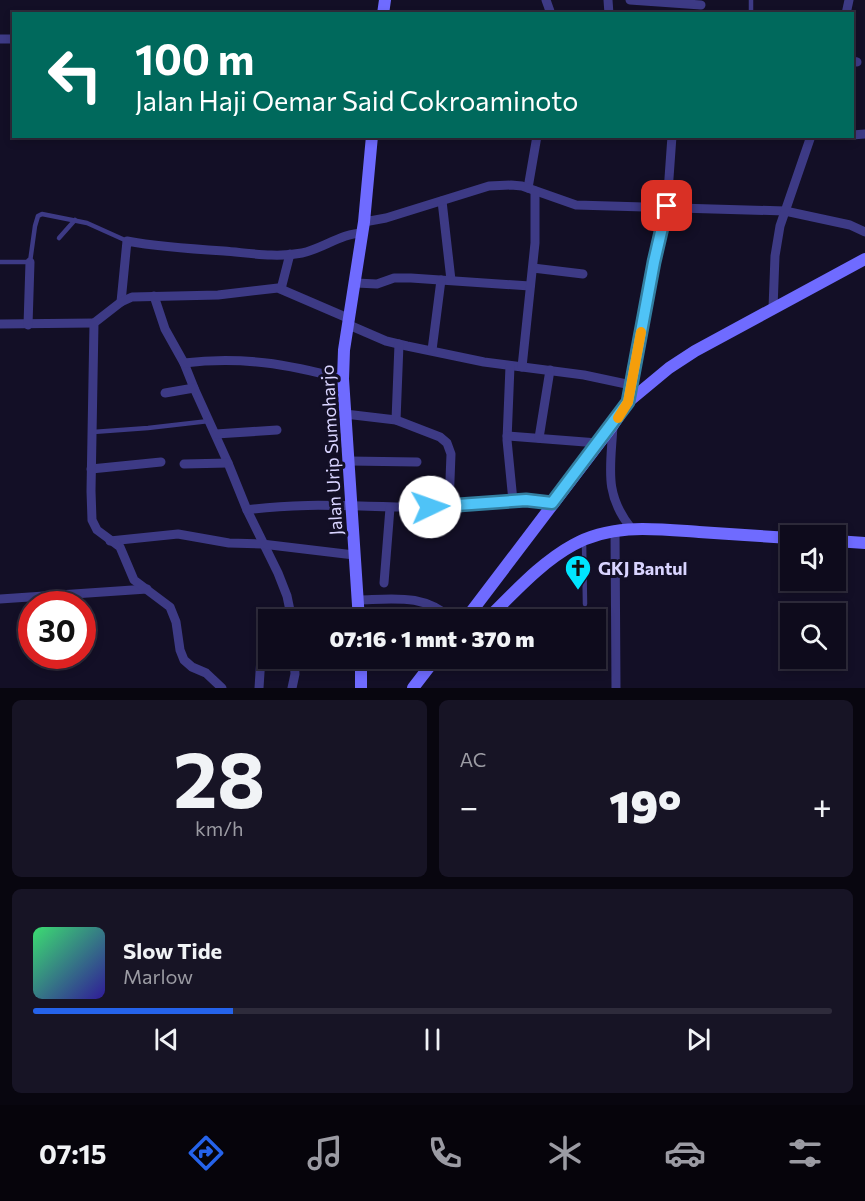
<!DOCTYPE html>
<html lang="id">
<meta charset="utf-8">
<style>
body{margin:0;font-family:Commissioner,sans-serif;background:#171425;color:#f1f3f6;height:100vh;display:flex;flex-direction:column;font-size:22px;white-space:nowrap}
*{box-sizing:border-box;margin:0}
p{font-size:20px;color:#9b9ba3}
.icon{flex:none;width:33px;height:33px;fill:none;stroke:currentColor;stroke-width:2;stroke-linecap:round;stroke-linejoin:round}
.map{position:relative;height:688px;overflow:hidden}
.sheet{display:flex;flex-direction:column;gap:12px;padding:12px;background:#08060f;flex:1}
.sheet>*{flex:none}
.banner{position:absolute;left:12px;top:12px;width:842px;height:126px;border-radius:0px;box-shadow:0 3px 9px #0003,0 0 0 2px #2e2b3b;background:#00695c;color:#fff;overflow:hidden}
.controls{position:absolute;left:780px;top:525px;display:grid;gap:12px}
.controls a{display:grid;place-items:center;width:66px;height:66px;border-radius:0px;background:#0e0b1c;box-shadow:0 3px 9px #0003,0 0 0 2px #2e2b3b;font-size:30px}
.speed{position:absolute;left:18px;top:591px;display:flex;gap:12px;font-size:30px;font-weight:700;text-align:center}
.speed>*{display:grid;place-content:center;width:78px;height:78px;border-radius:50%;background:#0e0b1c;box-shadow:0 3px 9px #0003,0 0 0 2px #2e2b3b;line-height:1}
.speed .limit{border:9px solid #d22;background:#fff;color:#111}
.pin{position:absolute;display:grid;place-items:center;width:51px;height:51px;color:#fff;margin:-26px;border-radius:12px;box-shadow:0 3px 9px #0006}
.me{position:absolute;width:66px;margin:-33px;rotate:87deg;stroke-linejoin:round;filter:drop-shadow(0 0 4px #0008)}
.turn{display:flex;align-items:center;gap:21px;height:126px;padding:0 24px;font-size:27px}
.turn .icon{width:78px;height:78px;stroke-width:2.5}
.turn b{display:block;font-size:42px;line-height:51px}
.big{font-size:45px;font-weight:800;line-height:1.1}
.sheet .widget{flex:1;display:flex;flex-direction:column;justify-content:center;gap:9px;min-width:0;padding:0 21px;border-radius:9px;background:#171425}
.sheet .dial{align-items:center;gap:0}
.dial b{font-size:78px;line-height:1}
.song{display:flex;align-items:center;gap:18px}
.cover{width:72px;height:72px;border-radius:9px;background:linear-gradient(135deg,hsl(140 70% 55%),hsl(250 70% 35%))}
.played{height:6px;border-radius:3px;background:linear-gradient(90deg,#2563eb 25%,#2e2b3b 25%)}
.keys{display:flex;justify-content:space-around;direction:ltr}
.heat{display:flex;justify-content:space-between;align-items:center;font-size:33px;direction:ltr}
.sheet .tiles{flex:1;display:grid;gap:12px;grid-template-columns:1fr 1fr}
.widget:last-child{grid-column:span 2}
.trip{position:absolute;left:258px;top:609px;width:348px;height:60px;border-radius:0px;background:#0e0b1c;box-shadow:0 3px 9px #0003,0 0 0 2px #2e2b3b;font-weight:800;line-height:60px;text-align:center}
.menu{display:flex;height:96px;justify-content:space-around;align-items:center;background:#06040b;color:#9b9ba3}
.menu .icon{width:42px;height:42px}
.menu .selected{color:#2563eb}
.menu b{font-size:27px;color:#f1f3f6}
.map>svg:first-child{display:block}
</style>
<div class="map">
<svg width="865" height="688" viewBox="0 0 865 688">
<rect width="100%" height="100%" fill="#130f26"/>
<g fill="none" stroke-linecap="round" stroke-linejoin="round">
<g stroke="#3d3a85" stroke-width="4.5">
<path d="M751 14V0"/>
<path d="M59 238 75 220"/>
<path d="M0 262H30L35 226 38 216 42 214 87 223 127 241"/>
<path d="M93 432 148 428 209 421"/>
<path d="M584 542 585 604"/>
</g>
<g stroke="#3d3a85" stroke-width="9">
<path d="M546 0 551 14"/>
<path d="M608 0 609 14"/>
<path d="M630 0 701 5"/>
<path d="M846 14 849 0"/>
<path d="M0 39H14"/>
<path d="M852 61 857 62"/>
<path d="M852 135 865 134"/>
<path d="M528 188 537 136"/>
<path d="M442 201 451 280"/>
<path d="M364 222 386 218 489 186 511 185 522 186 576 205 785 211 850 225 865 232"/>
<path d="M533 268 583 274"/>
<path d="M356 283 377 284 394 278H411L530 286"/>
<path d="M281 289 290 254"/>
<path d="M154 296 165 329 184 363 194 388 228 463 247 510 278 573 287 596 292 620"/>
<path d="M121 302 127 241C159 247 191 249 224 251 249 253 276 258 302 253 322 249 342 233 363 233"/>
<path d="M773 308 775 256 780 226 811 136"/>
<path d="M0 324 94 323"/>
<path d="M28 325 30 262"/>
<path d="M349 325 386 341 407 346 484 362 584 375 631 385"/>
<path d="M432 350 441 280"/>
<path d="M184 363C241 356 288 364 343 379"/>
<path d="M510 366 507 440 513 501"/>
<path d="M522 367 535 243V191"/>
<path d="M630 391 667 206 672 136"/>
<path d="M165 393 194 388"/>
<path d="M345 414 396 420 440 437 447 443 451 454 449 506"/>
<path d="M396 420 399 344"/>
<path d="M613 425C611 467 603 493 631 528"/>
<path d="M216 434 277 430"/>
<path d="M507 436 598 443"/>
<path d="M539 438 550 370"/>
<path d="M349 461 417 462"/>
<path d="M184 464 228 463"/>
<path d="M91 469 161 462"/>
<path d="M247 510C308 501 368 508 429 507 470 506 512 496 552 503"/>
<path d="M615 530 616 688"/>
<path d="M110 541 178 534 229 543 262 544 354 555"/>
<path d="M384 583 390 508"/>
<path d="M0 599 147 589"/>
<path d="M358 600C393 599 425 593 453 620"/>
<path d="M222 688 206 673 192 667 184 660 180 650 176 622 170 607 134 580 120 547 97 530 92 520 91 491 94 323 121 302 132 297 218 295 278 288 350 319"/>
<path d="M259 688 261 657"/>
<path d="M292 688 295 674 294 658"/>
</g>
<g stroke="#6f6bff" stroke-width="12">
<path d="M383 14 385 0"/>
<path d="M836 541 865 543"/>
<path d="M359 620 343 379 344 350 364 222 372 136"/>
<path d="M465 620 613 425 628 402 669 368 695 351 865 259"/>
<path d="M486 620C513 594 540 563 573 545 612 523 656 529 699 532 729 534 760 536 790 538"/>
<path d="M361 658V688"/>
<path d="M413 688 436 658"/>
</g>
</g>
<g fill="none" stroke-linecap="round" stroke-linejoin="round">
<g stroke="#337fa1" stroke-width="15">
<path id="route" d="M430 507 526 500 552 503 628 402 654 262 667 206"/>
</g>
<use href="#route" stroke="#4fc3f7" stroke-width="10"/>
<path stroke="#f59e0b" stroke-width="10" d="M618 418 628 402 641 332"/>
</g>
<defs>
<g id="church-pin" transform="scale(1.35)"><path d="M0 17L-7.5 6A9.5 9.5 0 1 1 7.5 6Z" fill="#00e5ff" stroke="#130f26"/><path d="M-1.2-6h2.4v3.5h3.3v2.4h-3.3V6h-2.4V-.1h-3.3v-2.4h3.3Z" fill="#111"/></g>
</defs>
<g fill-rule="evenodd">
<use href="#church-pin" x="578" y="568"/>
</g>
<g text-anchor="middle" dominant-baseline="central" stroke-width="6" stroke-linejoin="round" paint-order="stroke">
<g font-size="18" fill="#d9d4ff" stroke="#130f26">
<text transform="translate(331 450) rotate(-93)">Jalan Urip Sumoharjo</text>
</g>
<g font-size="18" font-weight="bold" fill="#d9d4ff" stroke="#130f26" text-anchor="start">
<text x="598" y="568">GKJ Bantul</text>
</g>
</g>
</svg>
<div class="controls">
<a><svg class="icon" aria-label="sound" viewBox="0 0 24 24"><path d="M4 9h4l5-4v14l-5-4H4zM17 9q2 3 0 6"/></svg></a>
<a><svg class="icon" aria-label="search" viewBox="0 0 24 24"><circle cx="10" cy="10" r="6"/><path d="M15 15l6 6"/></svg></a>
</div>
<div class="speed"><div class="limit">30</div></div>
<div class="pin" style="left:667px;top:206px;background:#d93025"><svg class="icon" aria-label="arrive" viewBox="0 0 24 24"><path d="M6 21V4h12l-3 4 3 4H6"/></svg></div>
<svg class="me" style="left:430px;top:507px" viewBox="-20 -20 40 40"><circle r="19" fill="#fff"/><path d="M0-13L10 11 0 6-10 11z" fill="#4fc3f7"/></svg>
<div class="trip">07:16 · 1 mnt · 370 m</div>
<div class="banner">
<div class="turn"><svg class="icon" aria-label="left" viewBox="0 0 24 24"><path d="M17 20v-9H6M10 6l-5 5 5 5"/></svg><div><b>100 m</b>Jalan Haji Oemar Said Cokroaminoto</div></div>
</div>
</div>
<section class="sheet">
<div class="tiles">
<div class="widget dial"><b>28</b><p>km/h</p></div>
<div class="widget"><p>AC</p>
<div class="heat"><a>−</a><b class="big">19°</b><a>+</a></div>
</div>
<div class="widget">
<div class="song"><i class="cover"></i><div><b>Slow Tide</b><p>Marlow</p></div></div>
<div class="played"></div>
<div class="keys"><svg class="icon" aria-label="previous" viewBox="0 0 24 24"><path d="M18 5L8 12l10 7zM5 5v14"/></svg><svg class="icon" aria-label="pause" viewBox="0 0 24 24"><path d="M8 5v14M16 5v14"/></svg><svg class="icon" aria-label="next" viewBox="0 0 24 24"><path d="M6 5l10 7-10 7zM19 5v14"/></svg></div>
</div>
</div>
</section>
<nav class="menu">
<b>07:15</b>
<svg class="icon selected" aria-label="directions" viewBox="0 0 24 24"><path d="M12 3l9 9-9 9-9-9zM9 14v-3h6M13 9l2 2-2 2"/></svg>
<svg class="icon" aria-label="music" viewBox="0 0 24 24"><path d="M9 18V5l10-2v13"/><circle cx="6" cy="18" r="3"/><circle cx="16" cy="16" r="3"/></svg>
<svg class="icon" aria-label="phone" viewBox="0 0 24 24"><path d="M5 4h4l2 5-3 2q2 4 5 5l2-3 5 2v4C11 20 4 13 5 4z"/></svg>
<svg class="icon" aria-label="climate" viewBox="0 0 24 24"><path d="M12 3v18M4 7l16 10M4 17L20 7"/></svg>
<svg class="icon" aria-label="car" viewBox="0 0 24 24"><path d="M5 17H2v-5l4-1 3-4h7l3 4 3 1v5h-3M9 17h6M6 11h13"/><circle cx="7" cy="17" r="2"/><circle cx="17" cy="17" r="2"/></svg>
<svg class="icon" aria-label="filters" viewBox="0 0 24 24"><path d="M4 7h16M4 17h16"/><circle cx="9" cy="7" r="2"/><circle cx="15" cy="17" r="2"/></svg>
</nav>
